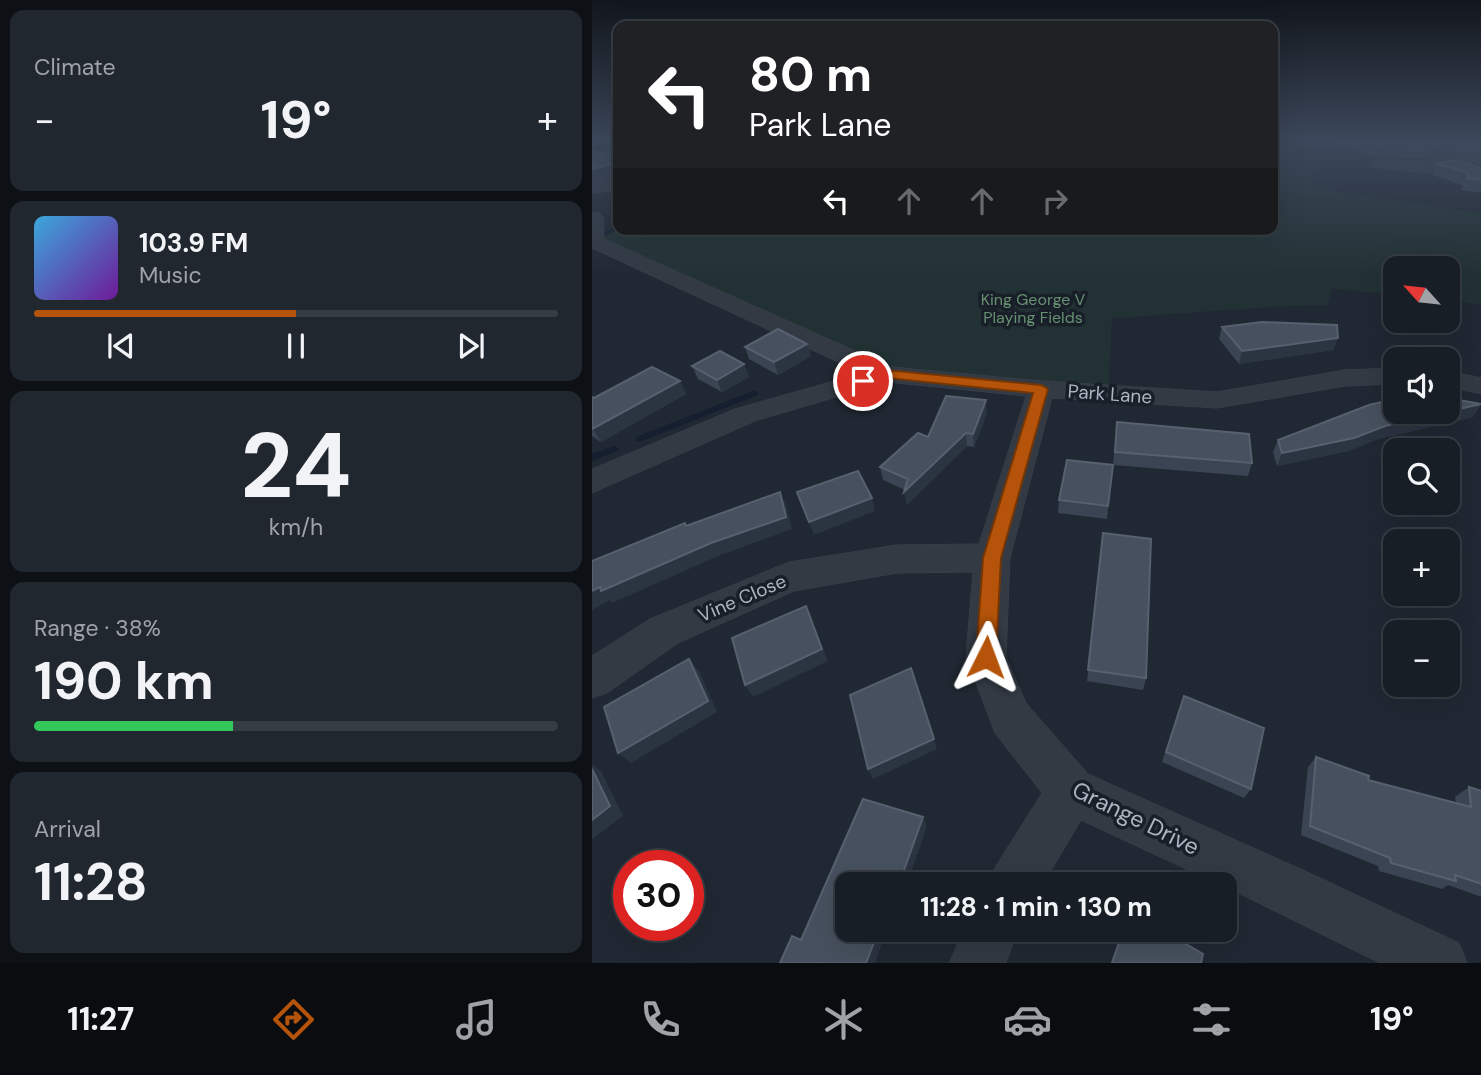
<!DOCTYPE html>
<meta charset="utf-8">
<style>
body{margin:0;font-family:"DM Sans",sans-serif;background:#21272e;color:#f1f3f6;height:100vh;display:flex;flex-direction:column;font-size:26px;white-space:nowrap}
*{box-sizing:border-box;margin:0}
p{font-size:23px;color:#9fa2a7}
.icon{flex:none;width:38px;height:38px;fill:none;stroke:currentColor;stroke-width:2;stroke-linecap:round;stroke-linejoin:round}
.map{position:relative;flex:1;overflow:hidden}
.sheet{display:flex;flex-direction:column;gap:10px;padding:10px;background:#0d1015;width:592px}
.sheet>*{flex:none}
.guide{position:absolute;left:21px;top:21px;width:665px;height:214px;border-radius:14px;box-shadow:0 7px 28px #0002,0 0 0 2px #363c43;background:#202124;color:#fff;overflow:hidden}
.needle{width:46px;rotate:297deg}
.buttons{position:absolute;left:791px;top:256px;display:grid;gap:14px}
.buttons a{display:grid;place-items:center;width:77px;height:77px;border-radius:14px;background:#181e26;box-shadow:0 7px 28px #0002,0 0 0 2px #363c43;font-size:35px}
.speed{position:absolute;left:21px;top:850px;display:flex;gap:14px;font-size:35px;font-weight:700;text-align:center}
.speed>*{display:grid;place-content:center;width:91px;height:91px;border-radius:50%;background:#181e26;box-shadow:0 7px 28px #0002,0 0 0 2px #363c43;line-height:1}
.speed .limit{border:10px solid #d22;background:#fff;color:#111}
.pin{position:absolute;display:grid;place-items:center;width:60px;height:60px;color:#fff;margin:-30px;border:4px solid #fff;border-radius:50%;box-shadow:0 2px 7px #0007}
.me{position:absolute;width:77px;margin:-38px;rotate:3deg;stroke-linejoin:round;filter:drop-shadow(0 0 5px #0008)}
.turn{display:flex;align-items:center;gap:24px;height:147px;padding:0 21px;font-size:32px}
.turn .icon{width:91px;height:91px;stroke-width:2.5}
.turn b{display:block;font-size:49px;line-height:60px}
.lanes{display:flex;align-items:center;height:66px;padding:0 21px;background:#0003;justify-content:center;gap:35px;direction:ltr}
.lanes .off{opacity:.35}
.big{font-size:52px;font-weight:700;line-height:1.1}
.sheet .widget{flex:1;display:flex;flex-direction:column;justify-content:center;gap:10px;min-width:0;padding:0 24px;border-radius:14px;background:#21272e}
.sheet .dial{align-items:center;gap:0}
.dial b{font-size:91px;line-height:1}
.song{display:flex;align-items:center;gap:21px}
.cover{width:84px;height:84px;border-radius:10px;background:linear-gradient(135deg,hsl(200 70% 55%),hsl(280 70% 35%))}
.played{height:7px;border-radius:4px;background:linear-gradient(90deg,#b45309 50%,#363c43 50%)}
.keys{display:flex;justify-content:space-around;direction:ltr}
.heat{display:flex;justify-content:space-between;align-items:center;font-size:38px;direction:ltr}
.charge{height:10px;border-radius:5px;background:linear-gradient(90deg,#34c759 38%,#363c43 0)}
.trip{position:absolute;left:243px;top:872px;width:402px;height:70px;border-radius:14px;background:#181e26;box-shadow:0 7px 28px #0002,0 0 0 2px #363c43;font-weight:700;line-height:70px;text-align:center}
.dock{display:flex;height:112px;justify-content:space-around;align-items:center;background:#0a0c0f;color:#9fa2a7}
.dock .icon{width:49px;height:49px}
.dock .on{color:#b45309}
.dock b{font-size:32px;color:#f1f3f6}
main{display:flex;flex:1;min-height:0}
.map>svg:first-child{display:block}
</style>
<main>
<section class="sheet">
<div class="widget"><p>Climate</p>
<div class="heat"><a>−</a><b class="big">19°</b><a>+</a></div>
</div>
<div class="widget">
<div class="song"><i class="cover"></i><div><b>103.9 FM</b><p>Music</p></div></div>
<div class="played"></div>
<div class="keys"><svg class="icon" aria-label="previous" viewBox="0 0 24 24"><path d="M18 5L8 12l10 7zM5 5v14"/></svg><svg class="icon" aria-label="pause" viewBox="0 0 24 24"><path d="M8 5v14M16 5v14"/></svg><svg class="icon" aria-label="next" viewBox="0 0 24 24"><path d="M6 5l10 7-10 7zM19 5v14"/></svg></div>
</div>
<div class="widget dial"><b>24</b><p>km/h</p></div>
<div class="widget"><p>Range · 38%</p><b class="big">190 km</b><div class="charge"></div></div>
<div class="widget"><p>Arrival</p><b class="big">11:28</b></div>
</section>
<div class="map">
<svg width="890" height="963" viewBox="0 0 890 963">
<rect width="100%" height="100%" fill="#202833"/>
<path fill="#223234" d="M681 142H727L720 188 889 213V305L856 300V268H803V294L740 289 735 305C663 306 592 314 520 318L516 394 294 374 5 240 26 229H681Z"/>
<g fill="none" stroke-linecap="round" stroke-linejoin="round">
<g fill="#151f2f" fill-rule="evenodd">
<path d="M26 225V229L7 239 2 238Z"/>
<path d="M163 390 167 393 166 395 50 441H44L43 439 44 437Z"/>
<path d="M22 446 25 447 27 449 25 451 0 461V454Z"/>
</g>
<g stroke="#3d434e" stroke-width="1">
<g id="street">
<path d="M811 142H828L862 161 890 168V178L857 169 836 173 780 167 777 164 780 161 785 159 843 162Z"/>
<path d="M26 180V190L0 193V183Z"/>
<path d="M0 212 8 213 11 217 12 239 299 367 449 381 625 392 753 370 803 368V384L753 386 625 408 460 398 418 558 414 657 434 703 496 774 713 871 867 943 875 963H788L634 887V884H626L489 820 451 884H396L404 866 450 793 403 733 374 657 381 572 305 573 202 591 86 643 15 693 0 698V656L58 619 197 562 305 545 387 544 434 396 295 382 163 421 0 493V469L143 409 270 373 0 248Z"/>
<path d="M856 371 890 378V394L856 387Z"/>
<path d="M372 929H426L414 963H358Z"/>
</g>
</g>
<use href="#street" fill="#333a44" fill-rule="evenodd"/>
</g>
<g fill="#3b4452">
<path d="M741 142H828L838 148 833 159 783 157 740 143Z"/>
<path d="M833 142H890V166L863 159Z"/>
<path d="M845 164 890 168V193L869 190 871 185 840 175Z"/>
<path d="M630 327 746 338 741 350 647 364 627 339Z"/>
<path d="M215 344 219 356 186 375 157 359 153 347Z"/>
<path d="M152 364 157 377 130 392 106 379 100 366Z"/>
<path d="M88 381 94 394 9 442 0 436V397L2 398Z"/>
<path d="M889 404 881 417 786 439 756 451 685 466 681 452 686 440Z"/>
<path d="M395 413 382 447 375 446 315 505 313 490 291 480 288 467 336 437Z"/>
<path d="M525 422 660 463 656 476 521 465Z"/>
<path d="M521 465 515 519 466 513 467 500Z"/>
<path d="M511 533 554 678 551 690 495 681Z"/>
<path d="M592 696 659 789 652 798 570 762Z"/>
<path d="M724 757 776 780 864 803 863 797 877 787 890 791V897L856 885 850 889 787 871 786 866 709 835 716 767Z"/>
<path d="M531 929H568L609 963H519Z"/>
</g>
<g fill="#2b3441">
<path d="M26 163V177L0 183V169Z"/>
<path d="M746 338 741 350 647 364 650 351Z"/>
<path d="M215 344 219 356 186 375 182 362Z"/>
<path d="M152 364 157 377 130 392 125 380Z"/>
<path d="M88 381 94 394 9 442 1 429Z"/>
<path d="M394 400 395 413 382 447 381 434Z"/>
<path d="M889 404 881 417 786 439 756 451 685 466 690 453 793 426Z"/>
<path d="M374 433 375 446 315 505 312 492Z"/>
<path d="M188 492 194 505 200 529 126 556 20 603 18 600 0 610V591Z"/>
<path d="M280 498 283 511 222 535 217 522Z"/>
<path d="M214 606 236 661 161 697 153 685Z"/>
<path d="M97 659 107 671 125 712 39 763 26 753Z"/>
<path d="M342 739 345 749 281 779 276 769Z"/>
<path d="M0 764 9 771 31 816 0 839Z"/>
<path d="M331 817 335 826 315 884H307Z"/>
<path d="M291 929H298L295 939 289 933Z"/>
<path d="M286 932 292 938 283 963H274Z"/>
</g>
<g fill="#47505e" stroke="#57606e" stroke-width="2">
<path d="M772 142H828L838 148 787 146Z"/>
<path d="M857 142H890V153L868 148Z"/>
<path d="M0 151 26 157V163L0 169Z"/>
<path d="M862 160 890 168V180L875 178 876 173 845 164Z"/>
<path d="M670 322 745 325 746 338 650 351 630 327Z"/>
<path d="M186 329 215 344 182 362 153 347Z"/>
<path d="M128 351 152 364 125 380 100 366Z"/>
<path d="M60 367 88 381 0 429V397L2 398Z"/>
<path d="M354 396 394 400 381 434 374 433 312 492 316 479 288 467 326 433 336 437Z"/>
<path d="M856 398 889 404 793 426 762 438 690 453 686 440 777 405 803 399V411H856Z"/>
<path d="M525 422 657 434 660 463 523 452Z"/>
<path d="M475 460 521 465 516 506 467 500Z"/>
<path d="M266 471 280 498 217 522 205 492Z"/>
<path d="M188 492 194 517 119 543 9 591 8 587 0 591V561L93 523 94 526Z"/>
<path d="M511 533 559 539 554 678 496 670Z"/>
<path d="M214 606 230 649 153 685 140 638Z"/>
<path d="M97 659 116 701 26 753 12 707Z"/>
<path d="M319 668 342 739 276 769 258 695Z"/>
<path d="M592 696 672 728 659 789 574 752Z"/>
<path d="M724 757 777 776 776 780 879 807 877 787 890 791V884L863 875 864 881 799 863 798 858 718 826Z"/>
<path d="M0 769 18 806 0 820Z"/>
<path d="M271 799 331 817 307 884H256V929H291L289 933 286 932 274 963H188L200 936 209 940Z"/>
<path d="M532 929H568L611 954 609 963H520Z"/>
</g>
<linearGradient id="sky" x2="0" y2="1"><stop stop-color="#12161c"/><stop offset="0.51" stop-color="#3c485b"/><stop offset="1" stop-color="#3c485b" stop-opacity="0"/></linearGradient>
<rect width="890" height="276" fill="url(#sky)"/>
<path fill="#b45309" stroke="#753606" stroke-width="2" d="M294 370 449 385 456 389 409 558 404 657 401 664 394 667 387 664 384 657 391 558 441 393 295 378 271 385 264 381Z"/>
<g text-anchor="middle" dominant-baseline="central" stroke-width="7" stroke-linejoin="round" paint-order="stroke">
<g font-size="16" fill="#678f72" stroke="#191f28">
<text x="441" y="299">King George V<tspan x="441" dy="18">Playing Fields</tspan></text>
</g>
<g font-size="19" fill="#adb4c1" stroke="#191f28">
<text transform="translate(518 394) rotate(4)">Park Lane</text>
<text transform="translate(150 598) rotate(-23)">Vine Close</text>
</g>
<g font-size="23" fill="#adb4c1" stroke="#191f28">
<text transform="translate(544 818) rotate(26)">Grange Drive</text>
</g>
</g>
</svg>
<div class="buttons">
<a><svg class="needle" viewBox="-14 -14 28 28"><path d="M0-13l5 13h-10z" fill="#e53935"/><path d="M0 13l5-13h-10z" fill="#9fa2a7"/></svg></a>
<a><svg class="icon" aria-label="sound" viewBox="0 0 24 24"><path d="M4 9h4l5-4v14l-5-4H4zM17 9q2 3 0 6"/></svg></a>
<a><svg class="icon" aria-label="search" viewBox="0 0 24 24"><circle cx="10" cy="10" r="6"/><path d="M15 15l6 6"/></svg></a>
<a>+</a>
<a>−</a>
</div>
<div class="speed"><div class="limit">30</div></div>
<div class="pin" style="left:271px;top:381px;background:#d93025"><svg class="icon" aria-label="arrive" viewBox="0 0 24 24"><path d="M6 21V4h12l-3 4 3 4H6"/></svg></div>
<svg class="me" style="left:394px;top:657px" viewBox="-20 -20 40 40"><path d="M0-17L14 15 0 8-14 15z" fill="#b45309" stroke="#fff" stroke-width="4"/></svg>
<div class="trip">11:28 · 1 min · 130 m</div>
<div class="guide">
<div class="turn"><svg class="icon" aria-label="left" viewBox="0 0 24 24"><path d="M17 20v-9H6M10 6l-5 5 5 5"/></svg><div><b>80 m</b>Park Lane</div></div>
<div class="lanes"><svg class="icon" aria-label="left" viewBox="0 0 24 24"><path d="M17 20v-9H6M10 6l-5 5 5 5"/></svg><svg class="icon off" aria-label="ahead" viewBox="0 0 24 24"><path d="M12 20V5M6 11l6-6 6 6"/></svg><svg class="icon off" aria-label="ahead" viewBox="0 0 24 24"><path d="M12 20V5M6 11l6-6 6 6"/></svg><svg class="icon off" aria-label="right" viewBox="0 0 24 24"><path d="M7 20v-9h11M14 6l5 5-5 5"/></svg></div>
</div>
</div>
</main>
<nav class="dock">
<b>11:27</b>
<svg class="icon on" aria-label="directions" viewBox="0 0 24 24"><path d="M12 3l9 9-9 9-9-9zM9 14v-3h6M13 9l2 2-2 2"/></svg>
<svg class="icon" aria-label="music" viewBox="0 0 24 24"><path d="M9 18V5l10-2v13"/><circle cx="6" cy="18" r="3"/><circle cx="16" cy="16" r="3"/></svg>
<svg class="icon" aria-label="phone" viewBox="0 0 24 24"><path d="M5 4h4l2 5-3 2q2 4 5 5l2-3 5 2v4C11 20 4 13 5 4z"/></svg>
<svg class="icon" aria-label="climate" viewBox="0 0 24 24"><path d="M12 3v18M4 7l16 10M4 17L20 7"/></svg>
<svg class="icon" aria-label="car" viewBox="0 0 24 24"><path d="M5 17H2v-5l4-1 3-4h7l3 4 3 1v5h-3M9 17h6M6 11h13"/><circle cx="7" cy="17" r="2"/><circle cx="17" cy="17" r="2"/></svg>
<svg class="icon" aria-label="filters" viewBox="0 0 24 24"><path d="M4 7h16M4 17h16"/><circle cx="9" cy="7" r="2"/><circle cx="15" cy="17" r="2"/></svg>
<b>19°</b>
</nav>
